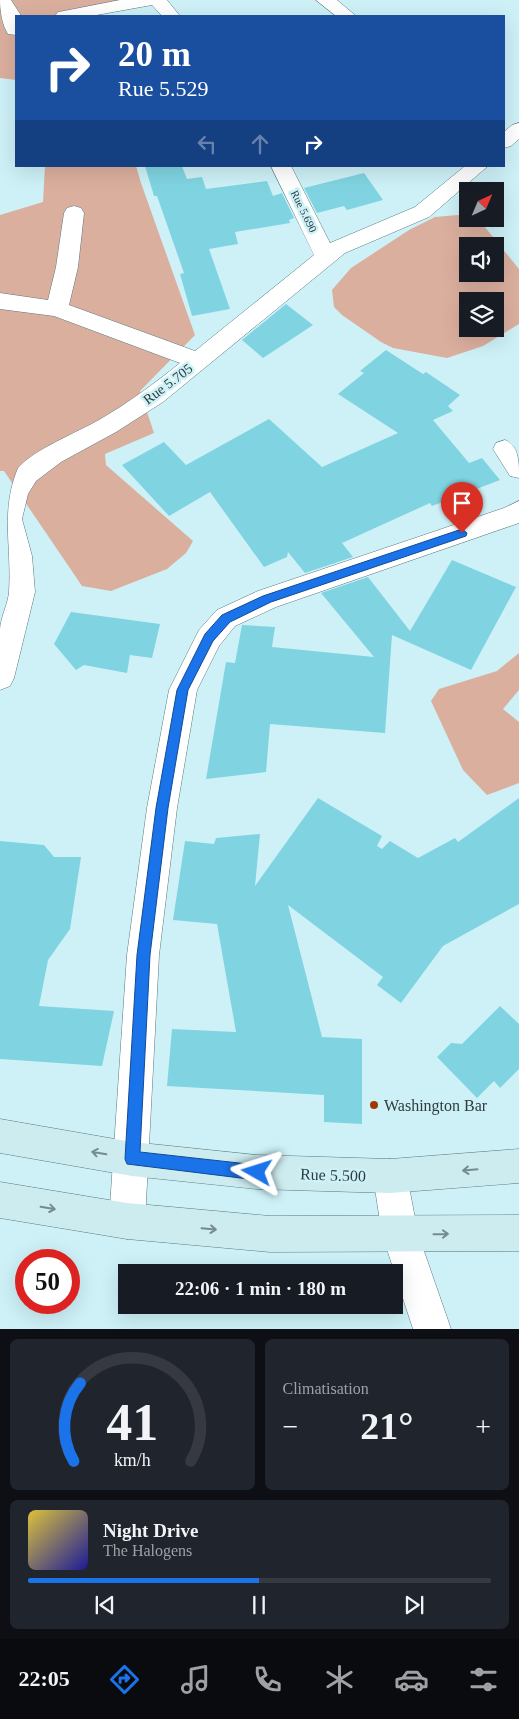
<!DOCTYPE html>
<html lang="fr">
<meta charset="utf-8">
<style>
body{margin:0;font-family:Georgia,serif;background:#20242c;color:#f1f3f6;height:100vh;display:flex;flex-direction:column;font-size:19px;white-space:nowrap}
*{box-sizing:border-box;margin:0}
p{font-size:16px;color:#9ea1a6}
.icon{flex:none;width:28px;height:28px;fill:none;stroke:currentColor;stroke-width:2;stroke-linecap:round;stroke-linejoin:round}
.map{position:relative;height:1329px;overflow:hidden}
.side{display:flex;flex-direction:column;gap:10px;padding:10px;background:#0d0f14;flex:1}
.side>*{flex:none}
.guide{position:absolute;left:15px;top:15px;width:490px;height:152px;border-radius:0px;box-shadow:0 5px 20px #0002;background:#1a4fa0;color:#fff;overflow:hidden}
.needle{width:32px;rotate:44deg}
.buttons{position:absolute;left:459px;top:182px;display:grid;gap:10px}
.buttons a{display:grid;place-items:center;width:45px;height:45px;border-radius:0px;background:#171b24;box-shadow:0 5px 20px #0002;font-size:25px}
.speed{position:absolute;left:15px;top:1249px;display:flex;gap:10px;font-size:25px;font-weight:700;text-align:center}
.speed>*{display:grid;place-content:center;width:65px;height:65px;border-radius:50%;background:#171b24;box-shadow:0 5px 20px #0002;line-height:1}
.speed .limit{border:8px solid #d22;background:#fff;color:#111}
.pin{position:absolute;display:grid;place-items:center;width:42px;height:42px;color:#fff;margin:-51px -21px;border-radius:50% 50% 50% 0;rotate:-45deg;box-shadow:0 0 5px #0007}
.pin .icon{rotate:45deg}
.me{position:absolute;width:55px;margin:-28px;rotate:276deg;stroke-linejoin:round;filter:drop-shadow(0 0 4px #0008)}
.turn{display:flex;align-items:center;gap:18px;height:105px;padding:0 20px;font-size:22px}
.turn .icon{width:65px;height:65px;stroke-width:2.5}
.turn b{display:block;font-size:35px;line-height:42px}
.lanes{display:flex;align-items:center;height:48px;padding:0 20px;background:#0003;justify-content:center;gap:25px;direction:ltr}
.lanes .off{opacity:.35}
.big{font-size:38px;font-weight:600;line-height:1.1}
.side .tile{flex:1;display:flex;flex-direction:column;justify-content:center;gap:8px;min-width:0;padding:0 18px;border-radius:8px;background:#20242c}
.side .dial{align-items:center;gap:0}
.dial svg{height:130px;overflow:visible;fill:none;stroke:#363941;stroke-width:7;stroke-linecap:round;text-anchor:middle}
.dial text{fill:#f1f3f6;stroke:none}
.song{display:flex;align-items:center;gap:15px}
.cover{width:60px;height:60px;border-radius:8px;background:linear-gradient(135deg,hsl(50 70% 55%),hsl(240 70% 35%))}
.played{height:5px;border-radius:2px;background:linear-gradient(90deg,#1a73e8 50%,#363941 50%)}
.keys{display:flex;justify-content:space-around;direction:ltr}
.heat{display:flex;justify-content:space-between;align-items:center;font-size:28px;direction:ltr}
.side .tiles{flex:1;display:grid;gap:10px;grid-template-columns:1fr 1fr}
.tile:last-child{grid-column:span 2}
.trip{position:absolute;left:118px;top:1264px;width:285px;height:50px;border-radius:0px;background:#171b24;box-shadow:0 5px 20px #0002;font-weight:600;line-height:50px;text-align:center}
.dock{display:flex;height:80px;justify-content:space-around;align-items:center;background:#090b0e;color:#9ea1a6}
.dock .icon{width:35px;height:35px}
.dock .current{color:#1a73e8}
.dock b{font-size:22px;color:#f1f3f6}
.map>svg:first-child{display:block}
</style>
<div class="map">
<svg width="519" height="1329" viewBox="0 0 519 1329">
<rect width="100%" height="100%" fill="#cdf1f7"/>
<g fill="#dbaf9e" fill-rule="evenodd">
<path d="M0 0H125L78 16H16V80L0 78Z"/>
<path d="M45 166H136L141 183 195 335 140 391 154 433 105 454 106 465 193 541 186 553 167 569 111 591 82 586 4 471H0V215L43 202Z"/>
<path d="M458 215 480 221 519 269V324L483 346 447 358 393 348 381 342 342 315 334 307 332 290 351 268 409 230 435 217ZM495 246V274H468V246ZM495 301V329H468V301Z"/>
<path d="M519 653V690L503 709 519 722V783L487 795 463 770 431 701 439 689 497 671Z"/>
</g>
<g fill="#80d4e1">
<path d="M145 166H182L187 179 202 177 206 189 267 181 273 196 282 193 294 218 289 220 290 223 235 232 238 244 209 249 230 309 192 316 180 274 184 273 157 196H154Z"/>
<path d="M364 173 383 200 347 210 344 206 317 213 304 188Z"/>
<path d="M286 304 313 325 263 358 242 340Z"/>
<path d="M386 350 423 374 426 372 460 395 448 406 453 411 433 420 469 463 482 458 500 480 432 506 430 503 342 543 353 557 305 573 288 552 287 557 264 567 210 492 169 516 122 465 164 442 186 465 269 419 322 467 398 433 338 394 364 373 360 371Z"/>
<path d="M452 560 516 587 471 670 392 635 385 733 270 724 266 772 206 779 226 662 235 663 242 625 275 627 272 647 374 657 321 593 368 577 410 631Z"/>
<path d="M71 612 160 624 152 658 130 655 127 673 84 665 76 670 54 644Z"/>
<path d="M318 798 382 836 377 846 382 849 390 841 418 858 455 838 458 842 519 798V904L443 946 401 1003 377 985 383 977 288 905 322 1037 362 1039V1124L324 1122V1095L167 1086 172 1029 236 1032 217 924 173 920 185 841 214 844 216 838 260 834 255 886Z"/>
<path d="M0 841 44 845 54 857H81L70 929 48 960 39 1006 114 1011 102 1066 0 1059Z"/>
<path d="M500 1006 519 1024V1069L500 1088 494 1081 477 1098 437 1057 451 1043 462 1044Z"/>
</g>
<g fill="none" stroke-linecap="round" stroke-linejoin="round">
<g stroke="#59797f" stroke-width="1">
<g id="street">
<path d="M0 0H11L20 14V16H16V35L8 34C2 25 0 10 0 0Z"/>
<path d="M120 0H167L180 16H162L152 5 91 16H55L58 12 64 11Z"/>
<path d="M316 0H337L356 16H336Z"/>
<path d="M519 123V139L511 146 504 148V132L512 125Z"/>
<path d="M271 166H291L330 243 415 207 465 166H488L429 217 345 253 163 402 116 432 61 462 36 481 28 494 22 519 32 556 35 592 14 678 10 686 0 690C0 670 0 649 0 629 1 616 8 604 9 592 12 546 0 511 18 468 33 450 78 432 99 420 128 403 154 384 180 363L54 316 0 309V293L48 300 56 267 64 213 67 208 74 206 81 208 84 213 78 267 69 305 195 351 314 255Z"/>
<path d="M505 440C519 446 519 461 519 478L510 476 493 449 496 443Z"/>
<path d="M519 501V523L276 607 235 626 219 646 197 690 177 808 159 955 145 1221 140 1234 127 1239 114 1234 109 1221 127 955 147 808 169 690 199 630 217 610 258 591 504 508Z"/>
<path d="M390 1159 402 1164 407 1176 418 1234 451 1329H413L382 1234 373 1176 378 1164Z"/>
</g>
</g>
<g stroke="#59797f" stroke-width="1">
<g id="secondary">
<path d="M0 1119 132 1142 257 1155 390 1159 519 1149V1183L390 1193 257 1189 132 1176 0 1153Z"/>
<path d="M0 1182 127 1203 270 1216 519 1215V1251L270 1252 127 1239 0 1218Z"/>
</g>
</g>
<use href="#street" fill="#fff" fill-rule="evenodd"/>
<use href="#secondary" fill="#cdecf0" fill-rule="evenodd"/>
</g>
<defs><path id="oneway-shaft" d="M-6 0H5M1.5-3L5.5 0L1.5 3" fill="none" stroke-width="1.6" stroke-linecap="round" stroke-linejoin="round" transform="scale(1.25)"/></defs>
<g stroke="#768b8e">
<use href="#oneway-shaft" transform="translate(99 1153) rotate(-170)"/>
<use href="#oneway-shaft" transform="translate(470 1170) rotate(175)"/>
<use href="#oneway-shaft" transform="translate(48 1208) rotate(9)"/>
<use href="#oneway-shaft" transform="translate(209 1229) rotate(5)"/>
<use href="#oneway-shaft" transform="translate(441 1234) rotate(-1)"/>
</g>
<path fill="#1a73e8" stroke="#114b97" d="M462 529 467 533 466 536 271 602 230 622 213 641 188 690 168 808 150 955 140 1152 257 1165 262 1167 264 1172 262 1177 257 1180 127 1164 125 1159 137 955 156 808 177 690 205 634 222 615 263 596Z"/>
<circle fill="#9f3b02" stroke="#cdf1f7" stroke-width="2" cx="374" cy="1105" r="5"/>
<g text-anchor="middle" dominant-baseline="central" stroke-width="5" stroke-linejoin="round" paint-order="stroke">
<g font-size="11" fill="#2e3c3e" stroke="#cdf1f7">
<text transform="translate(304 211) rotate(64)">Rue 5.690</text>
</g>
<g font-size="14" fill="#2e3c3e" stroke="#cdf1f7">
<text transform="translate(168 384) rotate(-37)">Rue 5.705</text>
</g>
<g font-size="16" fill="#2e3c3e" stroke="#cdf1f7" text-anchor="start">
<text x="384" y="1105">Washington Bar</text>
</g>
<g font-size="16" fill="#2e3c3e" stroke="#cdf1f7">
<text transform="translate(333 1175) rotate(2)">Rue 5.500</text>
</g>
</g>
</svg>
<div class="buttons">
<a><svg class="needle" viewBox="-14 -14 28 28"><path d="M0-13l5 13h-10z" fill="#e53935"/><path d="M0 13l5-13h-10z" fill="#9ea1a6"/></svg></a>
<a><svg class="icon" aria-label="sound" viewBox="0 0 24 24"><path d="M4 9h4l5-4v14l-5-4H4zM17 9q2 3 0 6"/></svg></a>
<a><svg class="icon" aria-label="layers" viewBox="0 0 24 24"><path d="M12 4l9 5-9 5-9-5zM3 14l9 5 9-5"/></svg></a>
</div>
<div class="speed"><div class="limit">50</div></div>
<div class="pin" style="left:462px;top:533px;background:#d93025"><svg class="icon" aria-label="arrive" viewBox="0 0 24 24"><path d="M6 21V4h12l-3 4 3 4H6"/></svg></div>
<svg class="me" style="left:257px;top:1172px" viewBox="-20 -20 40 40"><path d="M0-17L14 15 0 8-14 15z" fill="#1a73e8" stroke="#fff" stroke-width="4"/></svg>
<div class="trip">22:06 · 1 min · 180 m</div>
<div class="guide">
<div class="turn"><svg class="icon" aria-label="right" viewBox="0 0 24 24"><path d="M7 20v-9h11M14 6l5 5-5 5"/></svg><div><b>20 m</b>Rue 5.529</div></div>
<div class="lanes"><svg class="icon off" aria-label="left" viewBox="0 0 24 24"><path d="M17 20v-9H6M10 6l-5 5 5 5"/></svg><svg class="icon off" aria-label="ahead" viewBox="0 0 24 24"><path d="M12 20V5M6 11l6-6 6 6"/></svg><svg class="icon" aria-label="right" viewBox="0 0 24 24"><path d="M7 20v-9h11M14 6l5 5-5 5"/></svg></div>
</div>
</div>
<section class="side">
<div class="tiles">
<div class="tile dial"><svg viewBox="0 0 100 80">
<path d="M14 69A42 42 0 1 1 86 69"/>
<path d="M14 69A42 42 0 0 1 18 21" stroke="#1a73e8"/>
<text x="50" y="56" font-size="32" font-weight="700">41</text>
<text x="50" y="72" font-size="11">km/h</text>
</svg></div>
<div class="tile"><p>Climatisation</p>
<div class="heat"><a>−</a><b class="big">21°</b><a>+</a></div>
</div>
<div class="tile">
<div class="song"><i class="cover"></i><div><b>Night Drive</b><p>The Halogens</p></div></div>
<div class="played"></div>
<div class="keys"><svg class="icon" aria-label="previous" viewBox="0 0 24 24"><path d="M18 5L8 12l10 7zM5 5v14"/></svg><svg class="icon" aria-label="pause" viewBox="0 0 24 24"><path d="M8 5v14M16 5v14"/></svg><svg class="icon" aria-label="next" viewBox="0 0 24 24"><path d="M6 5l10 7-10 7zM19 5v14"/></svg></div>
</div>
</div>
</section>
<nav class="dock">
<b>22:05</b>
<svg class="icon current" aria-label="directions" viewBox="0 0 24 24"><path d="M12 3l9 9-9 9-9-9zM9 14v-3h6M13 9l2 2-2 2"/></svg>
<svg class="icon" aria-label="music" viewBox="0 0 24 24"><path d="M9 18V5l10-2v13"/><circle cx="6" cy="18" r="3"/><circle cx="16" cy="16" r="3"/></svg>
<svg class="icon" aria-label="phone" viewBox="0 0 24 24"><path d="M5 4h4l2 5-3 2q2 4 5 5l2-3 5 2v4C11 20 4 13 5 4z"/></svg>
<svg class="icon" aria-label="climate" viewBox="0 0 24 24"><path d="M12 3v18M4 7l16 10M4 17L20 7"/></svg>
<svg class="icon" aria-label="car" viewBox="0 0 24 24"><path d="M5 17H2v-5l4-1 3-4h7l3 4 3 1v5h-3M9 17h6M6 11h13"/><circle cx="7" cy="17" r="2"/><circle cx="17" cy="17" r="2"/></svg>
<svg class="icon" aria-label="filters" viewBox="0 0 24 24"><path d="M4 7h16M4 17h16"/><circle cx="9" cy="7" r="2"/><circle cx="15" cy="17" r="2"/></svg>
</nav>
